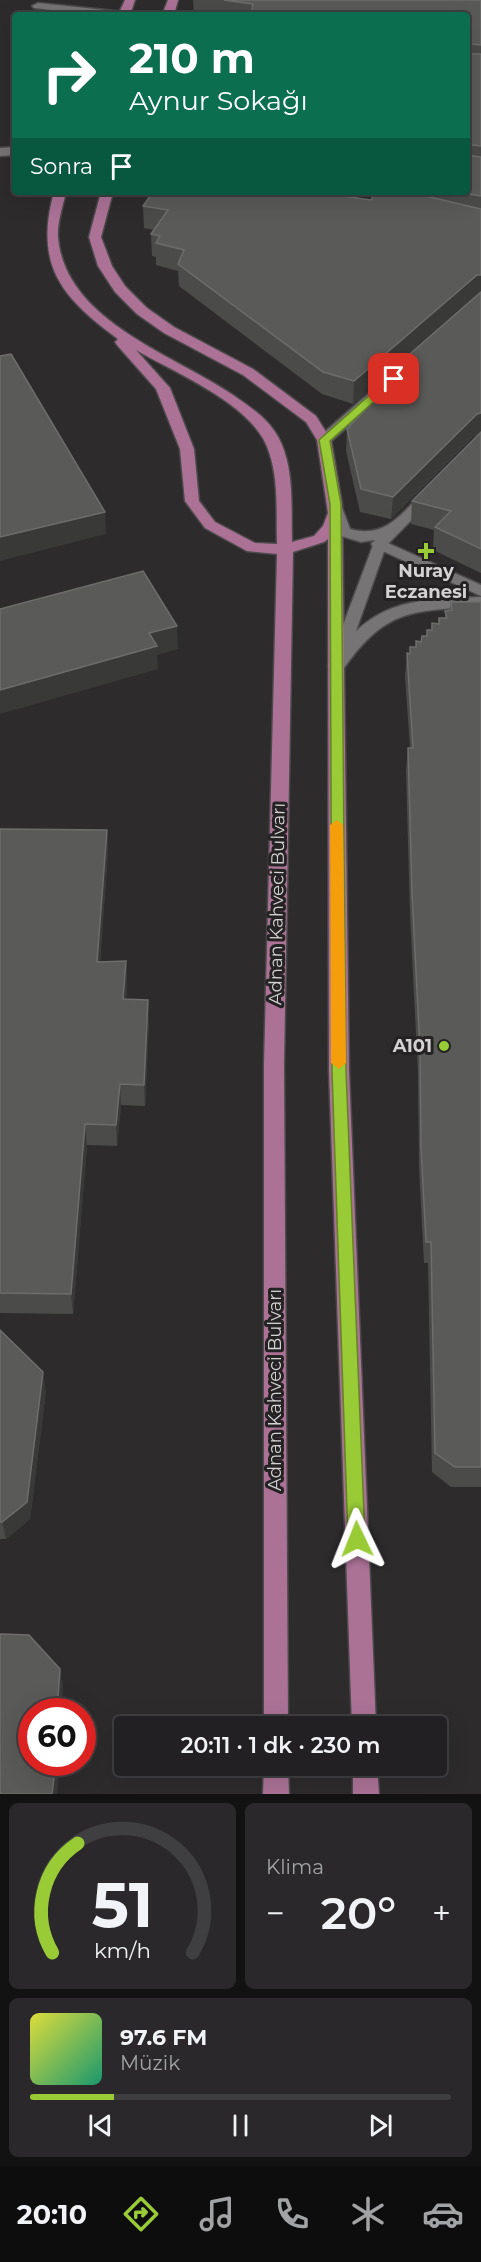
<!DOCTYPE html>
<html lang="tr">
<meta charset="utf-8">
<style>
body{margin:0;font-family:Montserrat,sans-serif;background:#2a282a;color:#f1f3f6;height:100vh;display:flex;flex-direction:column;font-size:22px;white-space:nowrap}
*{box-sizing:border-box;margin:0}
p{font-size:20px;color:#a2a3a5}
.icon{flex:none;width:33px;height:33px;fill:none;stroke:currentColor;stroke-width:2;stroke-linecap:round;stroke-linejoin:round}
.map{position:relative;height:1794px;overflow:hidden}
.drawer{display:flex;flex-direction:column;gap:9px;padding:9px;background:#131213;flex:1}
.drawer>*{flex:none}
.guide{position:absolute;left:12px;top:12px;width:458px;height:183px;border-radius:6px;box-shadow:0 6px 24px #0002,0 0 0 2px #3f3e40;background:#0b6e4f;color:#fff;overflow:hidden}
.speed{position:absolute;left:18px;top:1698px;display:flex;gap:12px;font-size:30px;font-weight:700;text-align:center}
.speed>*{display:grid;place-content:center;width:78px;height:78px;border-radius:50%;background:#222022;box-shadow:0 6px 24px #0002,0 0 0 2px #3f3e40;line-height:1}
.speed .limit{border:9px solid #d22;background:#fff;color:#111}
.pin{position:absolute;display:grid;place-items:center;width:51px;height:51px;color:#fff;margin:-26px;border-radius:12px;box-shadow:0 3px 9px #0006}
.me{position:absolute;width:66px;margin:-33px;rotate:358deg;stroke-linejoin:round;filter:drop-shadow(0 0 4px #0008)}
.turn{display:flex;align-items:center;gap:21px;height:126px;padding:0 18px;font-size:27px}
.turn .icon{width:78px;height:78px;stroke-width:2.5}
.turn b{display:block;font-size:42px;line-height:51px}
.then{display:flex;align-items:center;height:57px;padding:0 18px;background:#0003;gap:12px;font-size:22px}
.big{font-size:45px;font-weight:600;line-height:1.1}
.drawer .widget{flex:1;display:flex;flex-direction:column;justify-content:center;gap:9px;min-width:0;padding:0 21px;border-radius:9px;background:#2a282a}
.drawer .dial{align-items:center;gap:0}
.dial svg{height:156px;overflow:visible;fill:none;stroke:#3f3e40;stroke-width:7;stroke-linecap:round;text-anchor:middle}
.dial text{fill:#f1f3f6;stroke:none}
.song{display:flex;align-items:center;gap:18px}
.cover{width:72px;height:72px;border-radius:9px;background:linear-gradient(135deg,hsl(60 70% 55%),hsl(160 70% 35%))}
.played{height:6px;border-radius:3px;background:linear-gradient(90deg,#99cb36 20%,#3f3e40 20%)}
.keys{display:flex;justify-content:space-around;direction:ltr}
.heat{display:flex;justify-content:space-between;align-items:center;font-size:33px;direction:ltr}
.drawer .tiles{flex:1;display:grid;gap:9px;grid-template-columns:1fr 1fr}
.widget:last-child{grid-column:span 2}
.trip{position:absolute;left:114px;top:1716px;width:333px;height:60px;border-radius:6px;background:#222022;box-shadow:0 6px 24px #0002,0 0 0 2px #3f3e40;font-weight:600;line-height:60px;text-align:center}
.tab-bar{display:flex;height:96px;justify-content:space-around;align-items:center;background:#0e0d0e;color:#a2a3a5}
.tab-bar .icon{width:42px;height:42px}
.tab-bar .selected{color:#99cb36}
.tab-bar b{font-size:27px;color:#f1f3f6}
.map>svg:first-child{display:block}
</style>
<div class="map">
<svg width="481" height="1794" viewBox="0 0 481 1794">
<rect width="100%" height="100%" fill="#2e2b2d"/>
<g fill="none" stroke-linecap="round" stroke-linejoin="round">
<g stroke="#4b494a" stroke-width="3">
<g id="lane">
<path d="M38 3 125 12 131 15H93L34 8 32 6Z"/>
<path d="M15 147V155L0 156V148Z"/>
</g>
</g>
<g stroke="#4b494a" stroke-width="3">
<g id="street">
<path d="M389 379 394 380V386L329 443H319L317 440 319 437 384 380Z"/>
<path d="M379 539 481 585V596L374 547 371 544 374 541Z"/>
<path d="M481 597V607C411 610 384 610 342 671H330L328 667C369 601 409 599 481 597Z"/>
</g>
</g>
<g stroke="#4b494a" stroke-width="3">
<path id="secondary" d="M430 488 435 490 437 493 435 496 386 546 344 665 336 670 330 669 328 665 375 540 361 542 338 535 329 508 336 503 341 505 350 529C386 539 402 513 425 490Z"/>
</g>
<g stroke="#4b494a" stroke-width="3">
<g id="primary">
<path d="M125 0H135L130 15H118Z"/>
<path d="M168 0H178L174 15H162Z"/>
<path d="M54 192H66C63 206 57 222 58 237 65 321 173 354 233 395 250 407 266 417 277 435 295 465 291 508 292 542L314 536 323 526 328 513 317 440 306 422 243 375 164 333 137 314 115 292 98 266 89 237 101 192H113L101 237 112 266 125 286 147 308 174 327 253 369 316 416 331 440 342 504 349 1071 376 1726H352L329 1071 328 539 324 542 293 552 284 1065 288 1726H264V1065L277 554 247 551 205 528 185 501 180 449 156 389 117 345 115 342 118 339C61 297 34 265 54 192ZM136 350C177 374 255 405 269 452 279 481 276 514 277 544L255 543 215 522 199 501 194 449 170 388Z"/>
<path d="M264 1766H288L289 1794H263Z"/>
<path d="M353 1766H377L379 1794H353Z"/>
</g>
</g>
<use href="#lane" fill="#777476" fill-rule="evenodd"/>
<use href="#street" fill="#777476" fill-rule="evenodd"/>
<use href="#secondary" fill="#777476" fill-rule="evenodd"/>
<use href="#primary" fill="#ab7296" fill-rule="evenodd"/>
</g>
<g fill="#4b4c4a">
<path d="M193 0H481V573L433 550 434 530 411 524 412 501 477 436H474L391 519 360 512 346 451 347 429 371 404 372 387 353 404 322 394 179 286 178 271 156 265V257L152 256 151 234 154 230 144 228 143 206 371 200 375 192H466V15H194Z"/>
<path d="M451 602H481V1487H451L432 1472 428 1263H424L419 1168 418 1073 410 916 406 771 408 748H410L405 676 407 653 410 654 431 630 432 623 438 624 439 618H445V611L450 610Z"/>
<path d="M0 829 107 830 108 851 100 962 126 961 127 983 126 999 149 1021 145 1106 121 1105 117 1146 87 1145 73 1314 0 1313Z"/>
<path d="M0 1330 46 1390 30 1519 6 1539H0Z"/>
</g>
<g fill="#393938">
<path d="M477 275H481V296L475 297 353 404 354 381Z"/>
<path d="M481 413V435L474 436 391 519 393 497 477 414Z"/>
<path d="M105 512 106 534 0 561V537Z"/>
<path d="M177 626 178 649 157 655 158 669 0 714V690L149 633Z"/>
<path d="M107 830 108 851 98 983 97 962Z"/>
<path d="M126 961 127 983 125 1021 123 999Z"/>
<path d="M148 1000 149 1021 145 1106 144 1085Z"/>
<path d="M120 1084 121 1105 117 1146 116 1125Z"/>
<path d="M85 1124 87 1145 73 1314 71 1294Z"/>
<path d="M43 1372 46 1390 30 1519 6 1539 2 1522Z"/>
<path d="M60 1669 63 1687 61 1712H57Z"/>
<path d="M56 1762H60V1766L57 1794H52Z"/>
</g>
<g fill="#5a5a59" stroke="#6d6d6c" stroke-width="1.5">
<path d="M224 0H481V45L466 43V15H325L314 14V15H251L253 4Z"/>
<path d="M466 54H481V146L466 144Z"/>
<path d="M466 155 481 157V196L457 192H466Z"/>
<path d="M153 192H316L371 200 375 192H396L417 194 481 209V275H477L354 381 323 372 178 264 184 250 156 243 160 236 151 234 168 210 143 206Z"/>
<path d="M481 292V413L477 414 393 497 361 489 347 429 384 390 372 387Z"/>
<path d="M11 354 105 512 0 537V356Z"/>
<path d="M481 432V549L435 527 451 511 412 501Z"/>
<path d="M143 571 177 626 149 633 157 646 0 690V609Z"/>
<path d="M451 602H481V1467H455L435 1453 431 1242H426L421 1147 420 1050 412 893 408 748H413L407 653 410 654V647H416V641L421 642 422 636H427V630H432V623L439 624V618H447L445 611 452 610Z"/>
<path d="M0 829 107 830 97 962 126 961 123 999 148 1000 144 1085 120 1084 116 1125 85 1124 71 1294 0 1293Z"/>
<path d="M0 1330 43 1372 27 1502 2 1522H0Z"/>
<path d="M0 1634 29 1635 60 1669 57 1712H32V1762H56L52 1794H0Z"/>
</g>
<path fill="#99cb36" stroke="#638423" stroke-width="1.5" d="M390 377 399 379 330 441 341 504 346 1071 365 1539 363 1545 357 1548 350 1545 348 1539 332 1071 330 504 319 440Z"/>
<path fill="#f59e0b" d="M337 820 343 825 346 1063 339 1069 331 1063 330 825Z"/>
<g fill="#99cb36" stroke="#242223" stroke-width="2">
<path d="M423 542h6v6h6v6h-6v6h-6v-6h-6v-6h6z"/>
<circle cx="444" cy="1046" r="6"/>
</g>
<g text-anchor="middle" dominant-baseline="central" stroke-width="6" stroke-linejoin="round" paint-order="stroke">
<g font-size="18" font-weight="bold" fill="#d4d2d3" stroke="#242223">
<text x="426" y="571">Nuray<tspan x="426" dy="21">Eczanesi</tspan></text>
<text x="432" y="1046" text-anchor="end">A101</text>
</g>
<g font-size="18" fill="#d4d2d3" stroke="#242223">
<text transform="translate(277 904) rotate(-89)">Adnan Kahveci Bulvarı</text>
<text transform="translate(275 1390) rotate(-90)">Adnan Kahveci Bulvarı</text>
</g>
</g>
</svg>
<div class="speed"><div class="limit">60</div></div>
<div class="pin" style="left:394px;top:379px;background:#d93025"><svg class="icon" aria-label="arrive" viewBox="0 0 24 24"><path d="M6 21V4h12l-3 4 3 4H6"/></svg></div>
<svg class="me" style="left:357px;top:1539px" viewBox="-20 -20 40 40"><path d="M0-17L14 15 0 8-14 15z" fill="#99cb36" stroke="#fff" stroke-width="4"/></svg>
<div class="trip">20:11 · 1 dk · 230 m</div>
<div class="guide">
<div class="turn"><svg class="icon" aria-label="right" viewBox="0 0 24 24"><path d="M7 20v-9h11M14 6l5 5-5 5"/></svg><div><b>210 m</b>Aynur Sokağı</div></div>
<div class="then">Sonra<svg class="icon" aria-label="arrive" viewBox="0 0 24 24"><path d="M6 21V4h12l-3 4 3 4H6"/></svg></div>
</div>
</div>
<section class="drawer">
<div class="tiles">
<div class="widget dial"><svg viewBox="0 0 100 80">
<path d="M14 69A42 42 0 1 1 86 69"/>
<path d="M14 69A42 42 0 0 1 27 13" stroke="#99cb36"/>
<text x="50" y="56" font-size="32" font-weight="700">51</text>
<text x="50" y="72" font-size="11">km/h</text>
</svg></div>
<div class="widget"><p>Klima</p>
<div class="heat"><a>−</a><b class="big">20°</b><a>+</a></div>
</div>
<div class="widget">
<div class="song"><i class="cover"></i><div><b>97.6 FM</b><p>Müzik</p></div></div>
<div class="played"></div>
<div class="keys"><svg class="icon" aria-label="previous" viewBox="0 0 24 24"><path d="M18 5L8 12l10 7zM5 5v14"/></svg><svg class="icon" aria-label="pause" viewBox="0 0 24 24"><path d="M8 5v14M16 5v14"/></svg><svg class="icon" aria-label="next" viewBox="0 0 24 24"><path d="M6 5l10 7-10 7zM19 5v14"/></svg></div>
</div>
</div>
</section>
<nav class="tab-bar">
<b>20:10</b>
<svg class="icon selected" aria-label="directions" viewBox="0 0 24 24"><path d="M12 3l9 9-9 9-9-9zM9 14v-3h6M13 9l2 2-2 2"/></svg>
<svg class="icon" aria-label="music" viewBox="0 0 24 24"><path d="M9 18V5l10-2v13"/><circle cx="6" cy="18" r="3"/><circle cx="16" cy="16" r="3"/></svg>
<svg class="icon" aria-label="phone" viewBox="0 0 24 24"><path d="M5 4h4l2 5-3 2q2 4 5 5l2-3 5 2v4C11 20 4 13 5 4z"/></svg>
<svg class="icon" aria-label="climate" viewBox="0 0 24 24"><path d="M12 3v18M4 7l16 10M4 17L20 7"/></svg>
<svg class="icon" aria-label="car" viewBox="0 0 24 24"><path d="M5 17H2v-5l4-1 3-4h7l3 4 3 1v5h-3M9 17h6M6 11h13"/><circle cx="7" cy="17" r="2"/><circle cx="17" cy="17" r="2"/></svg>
</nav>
